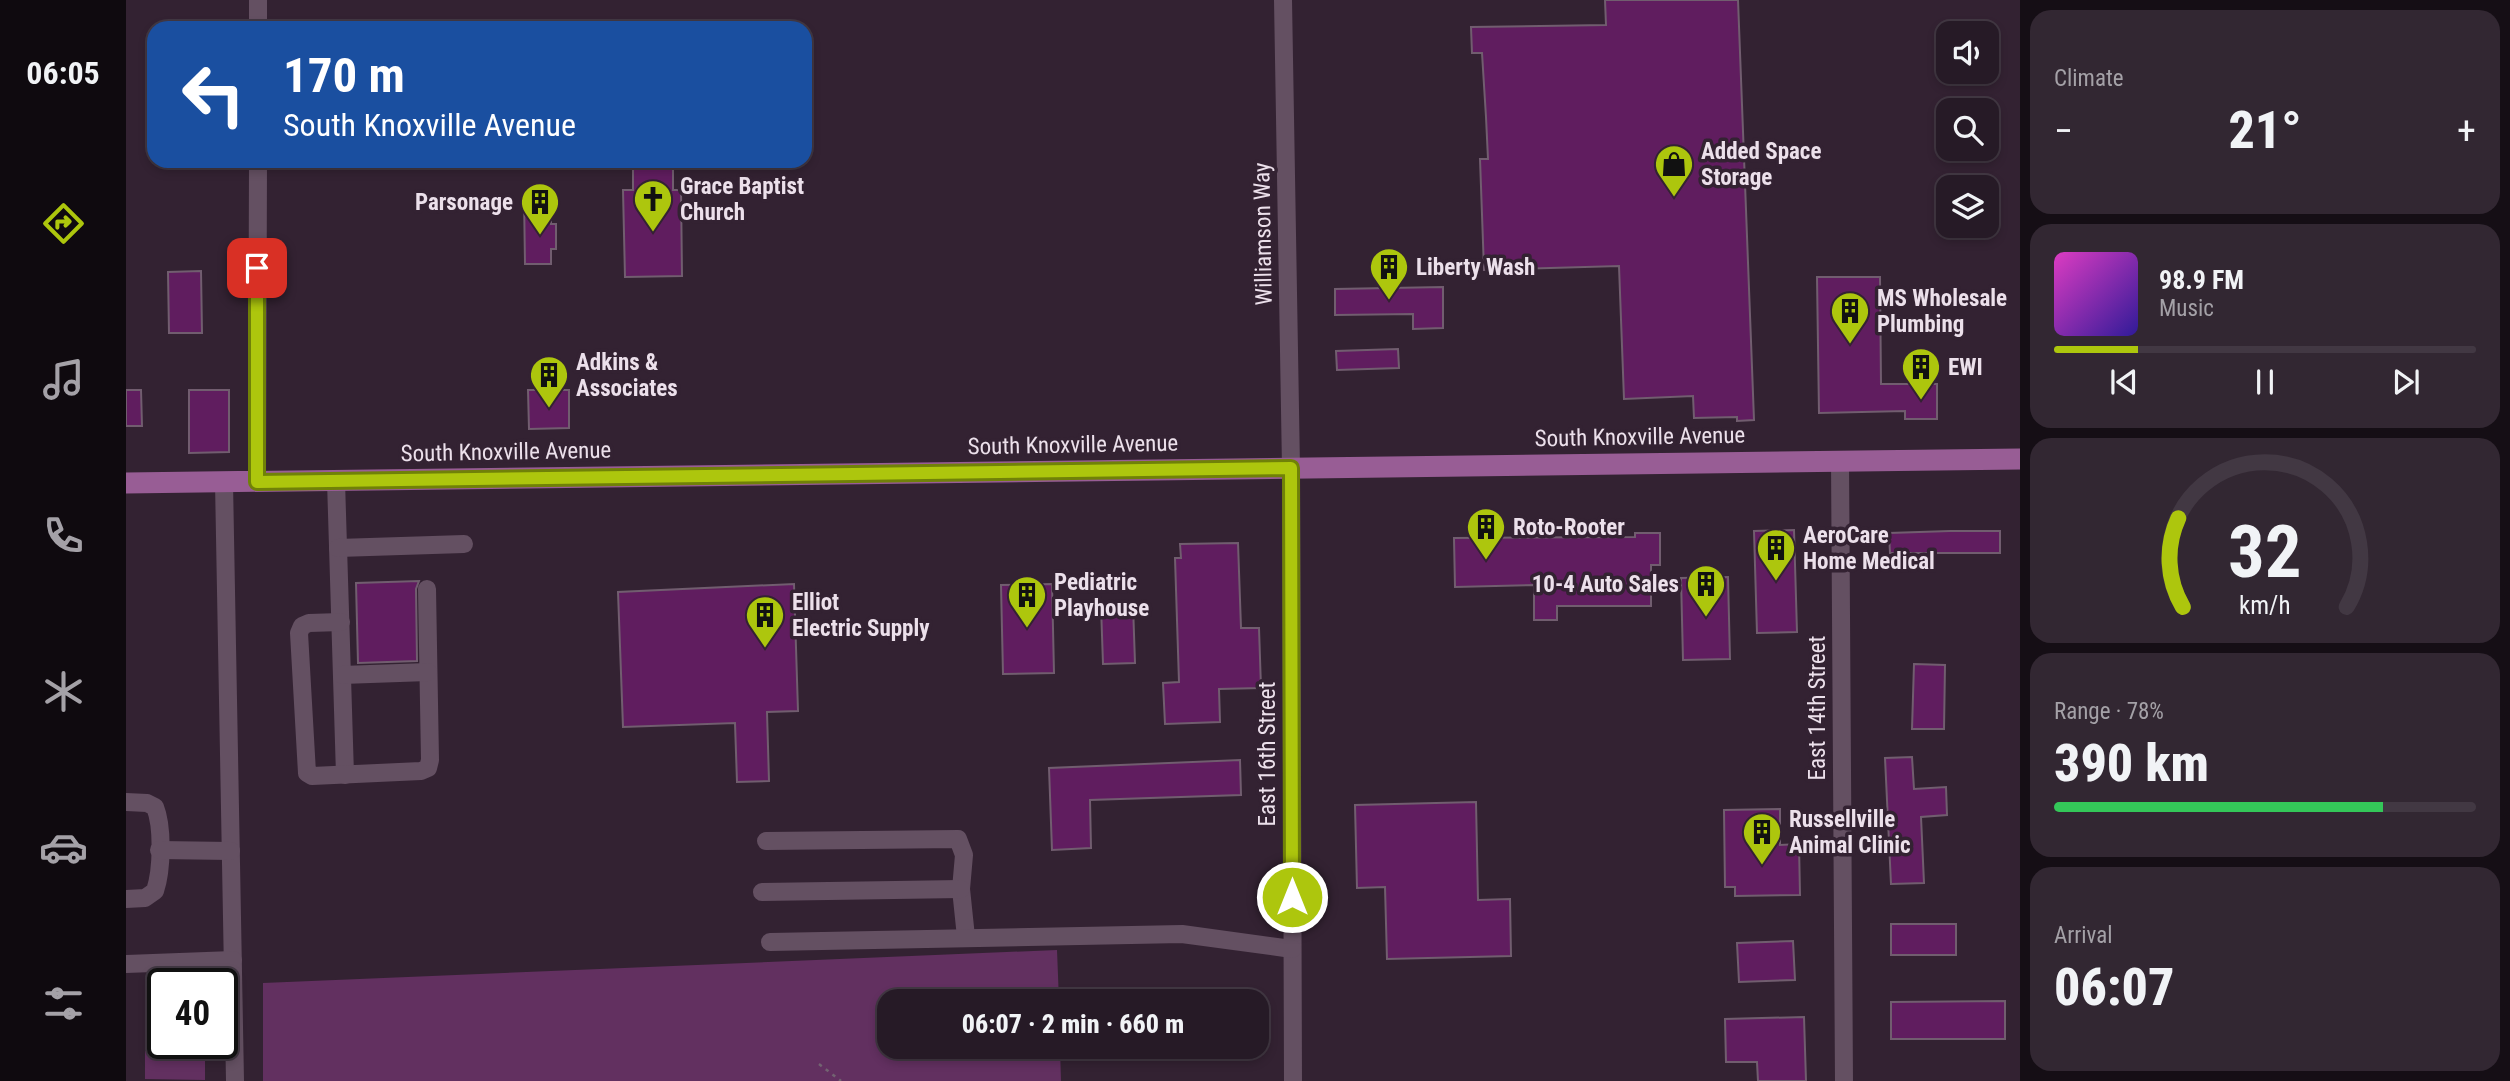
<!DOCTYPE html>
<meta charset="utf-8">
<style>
body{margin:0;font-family:"Roboto Condensed",sans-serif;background:#322732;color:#f1f3f6;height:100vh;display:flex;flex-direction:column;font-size:26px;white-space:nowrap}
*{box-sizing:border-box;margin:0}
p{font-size:23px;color:#a4a1a7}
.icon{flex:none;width:38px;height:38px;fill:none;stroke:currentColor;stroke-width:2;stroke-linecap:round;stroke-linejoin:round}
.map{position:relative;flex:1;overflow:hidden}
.details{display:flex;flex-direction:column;gap:10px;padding:10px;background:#150e15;width:490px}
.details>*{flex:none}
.banner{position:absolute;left:21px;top:21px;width:665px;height:147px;border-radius:21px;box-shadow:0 4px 10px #0003,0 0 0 2px #423843;background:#1a4fa0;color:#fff;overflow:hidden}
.fabs{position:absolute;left:1810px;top:21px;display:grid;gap:14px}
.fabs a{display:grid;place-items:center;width:63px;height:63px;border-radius:14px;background:#261a26;box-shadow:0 4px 10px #0003,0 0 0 2px #423843;font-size:35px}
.speed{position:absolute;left:21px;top:968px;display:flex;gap:14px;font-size:35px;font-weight:700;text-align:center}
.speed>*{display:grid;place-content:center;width:91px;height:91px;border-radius:50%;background:#261a26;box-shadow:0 4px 10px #0003,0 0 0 2px #423843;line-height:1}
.speed .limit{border:4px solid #111;border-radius:10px;background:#fff;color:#111}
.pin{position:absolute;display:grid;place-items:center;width:60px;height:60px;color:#fff;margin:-30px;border-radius:14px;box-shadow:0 4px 10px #0006}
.me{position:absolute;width:77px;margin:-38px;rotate:0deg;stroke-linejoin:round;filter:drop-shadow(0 0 5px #0008)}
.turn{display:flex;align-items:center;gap:24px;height:147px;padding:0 21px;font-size:32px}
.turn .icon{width:91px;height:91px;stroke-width:2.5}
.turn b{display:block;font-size:49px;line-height:60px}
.big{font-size:52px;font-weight:800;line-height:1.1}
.details .widget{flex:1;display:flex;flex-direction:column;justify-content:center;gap:10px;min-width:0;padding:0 24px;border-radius:21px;background:#322732}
.details .dial{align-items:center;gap:0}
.dial svg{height:182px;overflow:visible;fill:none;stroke:#423843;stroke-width:7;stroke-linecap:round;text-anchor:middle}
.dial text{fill:#f1f3f6;stroke:none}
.song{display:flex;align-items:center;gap:21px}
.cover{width:84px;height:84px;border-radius:10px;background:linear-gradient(135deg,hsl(310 70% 55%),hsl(250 70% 35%))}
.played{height:7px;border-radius:4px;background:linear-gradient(90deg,#adc60d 20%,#423843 20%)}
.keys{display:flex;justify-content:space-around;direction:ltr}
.heat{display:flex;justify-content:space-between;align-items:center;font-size:38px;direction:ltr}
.charge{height:10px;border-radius:5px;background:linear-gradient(90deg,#34c759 78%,#423843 0)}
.trip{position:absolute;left:751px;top:989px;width:392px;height:70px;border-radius:21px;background:#261a26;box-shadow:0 4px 10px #0003,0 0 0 2px #423843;font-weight:800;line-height:70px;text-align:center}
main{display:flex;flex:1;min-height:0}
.tabs{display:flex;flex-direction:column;width:126px;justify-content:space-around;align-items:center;background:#0f0a0f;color:#a4a1a7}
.tabs .icon{width:49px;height:49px}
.tabs .selected{color:#adc60d}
.tabs b{font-size:32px;color:#f1f3f6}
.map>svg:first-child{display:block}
</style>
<main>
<nav class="tabs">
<b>06:05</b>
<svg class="icon selected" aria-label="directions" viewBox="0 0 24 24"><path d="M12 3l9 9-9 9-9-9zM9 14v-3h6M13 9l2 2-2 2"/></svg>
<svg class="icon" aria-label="music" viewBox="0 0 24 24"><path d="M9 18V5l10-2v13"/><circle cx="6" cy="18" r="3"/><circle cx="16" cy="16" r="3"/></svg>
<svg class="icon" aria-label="phone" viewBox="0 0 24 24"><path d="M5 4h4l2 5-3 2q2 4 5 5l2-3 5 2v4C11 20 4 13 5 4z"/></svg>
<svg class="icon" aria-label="climate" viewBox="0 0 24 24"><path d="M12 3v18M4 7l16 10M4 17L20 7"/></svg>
<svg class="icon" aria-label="car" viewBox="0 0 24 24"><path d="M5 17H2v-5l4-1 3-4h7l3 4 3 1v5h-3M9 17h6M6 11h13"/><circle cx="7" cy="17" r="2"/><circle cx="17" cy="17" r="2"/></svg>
<svg class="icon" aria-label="filters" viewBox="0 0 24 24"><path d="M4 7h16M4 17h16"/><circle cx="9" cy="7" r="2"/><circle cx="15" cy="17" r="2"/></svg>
</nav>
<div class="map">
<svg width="1894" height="1081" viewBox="0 0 1894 1081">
<rect width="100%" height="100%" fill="#332232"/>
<g fill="#623060">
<path d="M931 950 933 1001H763V1046L934 1047 935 1081H137V983Z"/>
<path d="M20 1013H37V1042L19 1041Z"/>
<path d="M19 1051H79V1080L19 1079Z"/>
</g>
<g fill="#601d5f" stroke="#715d6f" stroke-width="2">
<path d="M1479 0H1612L1628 420 1611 421V417L1568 418 1567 396 1498 399 1493 266 1358 270 1354 159H1362L1360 117 1356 53H1346L1345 27 1480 25Z"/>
<path d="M507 161H547V190H555L556 276 499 277 497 190H507Z"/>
<path d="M398 196H425V224H430V249H425V264H399Z"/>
<path d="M75 271 76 333H43L42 272Z"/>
<path d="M1691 277H1754L1755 384H1811V419H1779V411L1693 413Z"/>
<path d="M1317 287V328L1287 329V314L1209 315V289Z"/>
<path d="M1272 349 1273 368 1211 370 1210 351Z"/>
<path d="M0 390H15L16 426H0Z"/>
<path d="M63 390H103V452L63 453Z"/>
<path d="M402 390H443V428L403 429Z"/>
<path d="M1668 530 1671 632 1631 633 1628 531Z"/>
<path d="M1824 531H1874V553H1764L1763 533Z"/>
<path d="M1509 533H1534V565H1525V606H1431V620H1408V585L1329 587 1328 538 1509 537Z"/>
<path d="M1112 543 1115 628H1133L1135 688 1093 689 1094 722 1039 724 1037 683 1053 682 1049 558H1055L1054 544Z"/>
<path d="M1602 577 1604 659 1557 660 1555 578Z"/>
<path d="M293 581 290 589 291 661 232 663 230 583Z"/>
<path d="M668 584 672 711 641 712 643 781 611 782 609 723 497 727 492 592Z"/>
<path d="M926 584 928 673 877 674 875 585Z"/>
<path d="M1007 605 1009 663 977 664 975 606Z"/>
<path d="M1788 664 1819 665 1818 729H1786Z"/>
<path d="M1786 757 1788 789 1820 787 1821 815 1795 817 1798 883 1765 884 1759 758Z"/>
<path d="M1114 760 1115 795 964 800 965 848 926 850 923 768Z"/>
<path d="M1350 802 1352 900 1384 899 1385 956 1261 959 1259 887 1231 888 1229 805Z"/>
<path d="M1654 809V845L1673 844 1674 895 1609 896V887H1599L1598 810Z"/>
<rect x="1765" y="924" width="65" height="31"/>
<path d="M1667 941 1669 980 1613 982 1611 943Z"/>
<path d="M1879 1001V1039H1765V1002Z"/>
<path d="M1678 1017 1680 1081H1632L1631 1062H1600L1599 1019Z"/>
</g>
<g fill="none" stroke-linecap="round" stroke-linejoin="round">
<path stroke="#726371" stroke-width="2.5" stroke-dasharray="3.5 5" stroke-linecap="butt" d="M693 1064 715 1081"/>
<g stroke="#645062" stroke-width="18">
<path d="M1157 0 1165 468 1167 1081"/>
<path d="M132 28V0"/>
<path d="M1714 460 1718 1081"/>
<path d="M210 481 219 775"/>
<path d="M98 482 109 1081"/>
<path d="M131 482 132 161"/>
<path d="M212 548 338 544"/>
<path d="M215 622 183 623 176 626 173 633 181 773 186 776 295 771 302 768 304 760 301 589"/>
<path d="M216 675 302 672"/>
<path d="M0 802 21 803 29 807C37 827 36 870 29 891L19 898 0 899"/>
<path d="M640 841 832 839 838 855 835 889 840 937"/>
<path d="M33 850 105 851"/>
<path d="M636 892 835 889"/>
<path d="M644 942 1056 934 1166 949"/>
<path d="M0 964 107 960"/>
</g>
<path stroke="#985d95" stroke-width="21" d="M0 483 1894 459"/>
</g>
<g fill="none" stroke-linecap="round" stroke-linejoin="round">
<g stroke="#708108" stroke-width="18">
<path id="route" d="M131 268V482L1165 468 1166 897"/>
</g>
<use href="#route" stroke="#adc60d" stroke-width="12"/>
</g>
<defs>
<g id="shop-pin" transform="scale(2.0125)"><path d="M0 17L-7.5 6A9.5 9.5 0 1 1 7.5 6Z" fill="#adc60d" stroke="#332232"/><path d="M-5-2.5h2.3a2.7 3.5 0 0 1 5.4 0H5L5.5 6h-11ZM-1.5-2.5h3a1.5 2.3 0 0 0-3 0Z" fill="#111"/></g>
<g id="church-pin" transform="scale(2.0125)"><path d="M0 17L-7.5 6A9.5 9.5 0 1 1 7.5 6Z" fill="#adc60d" stroke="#332232"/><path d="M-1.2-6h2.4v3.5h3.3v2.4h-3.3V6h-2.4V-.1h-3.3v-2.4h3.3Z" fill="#111"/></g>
<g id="building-pin" transform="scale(2.0125)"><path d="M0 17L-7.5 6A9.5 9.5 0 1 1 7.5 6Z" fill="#adc60d" stroke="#332232"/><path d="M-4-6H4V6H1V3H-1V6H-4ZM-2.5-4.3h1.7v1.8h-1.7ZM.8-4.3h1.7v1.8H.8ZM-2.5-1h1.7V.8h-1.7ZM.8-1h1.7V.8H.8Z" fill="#111"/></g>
</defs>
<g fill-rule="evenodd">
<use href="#shop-pin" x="1548" y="164"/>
<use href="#church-pin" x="527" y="199"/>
<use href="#building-pin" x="414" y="202"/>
<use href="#building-pin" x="1263" y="267"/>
<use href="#building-pin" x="1724" y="311"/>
<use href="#building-pin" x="1795" y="367"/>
<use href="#building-pin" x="423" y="375"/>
<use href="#building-pin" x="1360" y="527"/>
<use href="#building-pin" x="1650" y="548"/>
<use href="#building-pin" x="1580" y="584"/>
<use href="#building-pin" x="901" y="595"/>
<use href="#building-pin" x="639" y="615"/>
<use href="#building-pin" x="1636" y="832"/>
</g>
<g text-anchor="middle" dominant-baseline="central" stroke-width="7" stroke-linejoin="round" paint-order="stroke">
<g font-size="23" font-weight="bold" fill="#ece0eb" stroke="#332232" text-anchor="start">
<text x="1575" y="151">Added Space<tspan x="1575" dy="26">Storage</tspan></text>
<text x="554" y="186">Grace Baptist<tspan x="554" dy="26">Church</tspan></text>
<text x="387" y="202" text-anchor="end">Parsonage</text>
<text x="1290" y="267">Liberty Wash</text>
<text x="1751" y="298">MS Wholesale<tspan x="1751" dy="26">Plumbing</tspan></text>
<text x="450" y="362">Adkins &amp;<tspan x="450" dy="26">Associates</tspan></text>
<text x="1822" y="367">EWI</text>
<text x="1387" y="527">Roto-Rooter</text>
<text x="1677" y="535">AeroCare<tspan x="1677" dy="26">Home Medical</tspan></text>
<text x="928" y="582">Pediatric<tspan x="928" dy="26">Playhouse</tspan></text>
<text x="1553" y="584" text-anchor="end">10-4 Auto Sales</text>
<text x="666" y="602">Elliot<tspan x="666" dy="26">Electric Supply</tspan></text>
<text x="1663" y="819">Russellville<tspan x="1663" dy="26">Animal Clinic</tspan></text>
</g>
<g font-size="23" fill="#ece0eb" stroke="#332232">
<text transform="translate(1137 234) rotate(-91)">Williamson Way</text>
<text transform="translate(1514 437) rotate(-1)">South Knoxville Avenue</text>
<text transform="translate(947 445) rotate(-1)">South Knoxville Avenue</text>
<text transform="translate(380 452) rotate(-1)">South Knoxville Avenue</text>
<text transform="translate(1691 708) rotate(-90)">East 14th Street</text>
<text transform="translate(1141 754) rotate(-90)">East 16th Street</text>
</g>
</g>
</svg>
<div class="fabs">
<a><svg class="icon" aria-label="sound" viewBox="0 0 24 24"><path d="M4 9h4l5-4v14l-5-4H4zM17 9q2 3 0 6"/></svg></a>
<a><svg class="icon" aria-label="search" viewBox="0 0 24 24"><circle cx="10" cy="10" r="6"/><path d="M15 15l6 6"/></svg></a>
<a><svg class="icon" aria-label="layers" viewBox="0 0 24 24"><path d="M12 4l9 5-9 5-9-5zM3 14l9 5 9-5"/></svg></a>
</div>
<div class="speed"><div class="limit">40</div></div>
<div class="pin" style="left:131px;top:268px;background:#d93025"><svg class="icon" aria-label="arrive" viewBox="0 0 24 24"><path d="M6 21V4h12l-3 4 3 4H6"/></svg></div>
<svg class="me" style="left:1166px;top:897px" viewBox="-20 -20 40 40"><circle r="17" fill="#adc60d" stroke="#fff" stroke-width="3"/><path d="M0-11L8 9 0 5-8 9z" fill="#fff"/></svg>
<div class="trip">06:07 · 2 min · 660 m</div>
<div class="banner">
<div class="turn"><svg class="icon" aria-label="left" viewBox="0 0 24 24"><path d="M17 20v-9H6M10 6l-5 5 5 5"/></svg><div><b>170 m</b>South Knoxville Avenue</div></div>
</div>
</div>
<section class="details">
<div class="widget"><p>Climate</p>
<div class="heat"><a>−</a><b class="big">21°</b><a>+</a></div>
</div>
<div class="widget">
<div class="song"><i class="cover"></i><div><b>98.9 FM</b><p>Music</p></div></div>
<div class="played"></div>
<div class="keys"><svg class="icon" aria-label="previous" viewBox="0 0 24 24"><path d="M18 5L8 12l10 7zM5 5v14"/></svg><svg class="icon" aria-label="pause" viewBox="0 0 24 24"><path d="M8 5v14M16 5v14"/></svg><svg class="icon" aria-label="next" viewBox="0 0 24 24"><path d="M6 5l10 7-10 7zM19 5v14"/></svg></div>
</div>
<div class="widget dial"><svg viewBox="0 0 100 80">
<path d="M14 69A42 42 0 1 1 86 69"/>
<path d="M14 69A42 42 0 0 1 12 30" stroke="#adc60d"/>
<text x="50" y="56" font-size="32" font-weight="700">32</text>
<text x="50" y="72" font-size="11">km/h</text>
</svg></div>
<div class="widget"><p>Range · 78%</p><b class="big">390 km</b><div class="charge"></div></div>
<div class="widget"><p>Arrival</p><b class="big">06:07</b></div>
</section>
</main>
